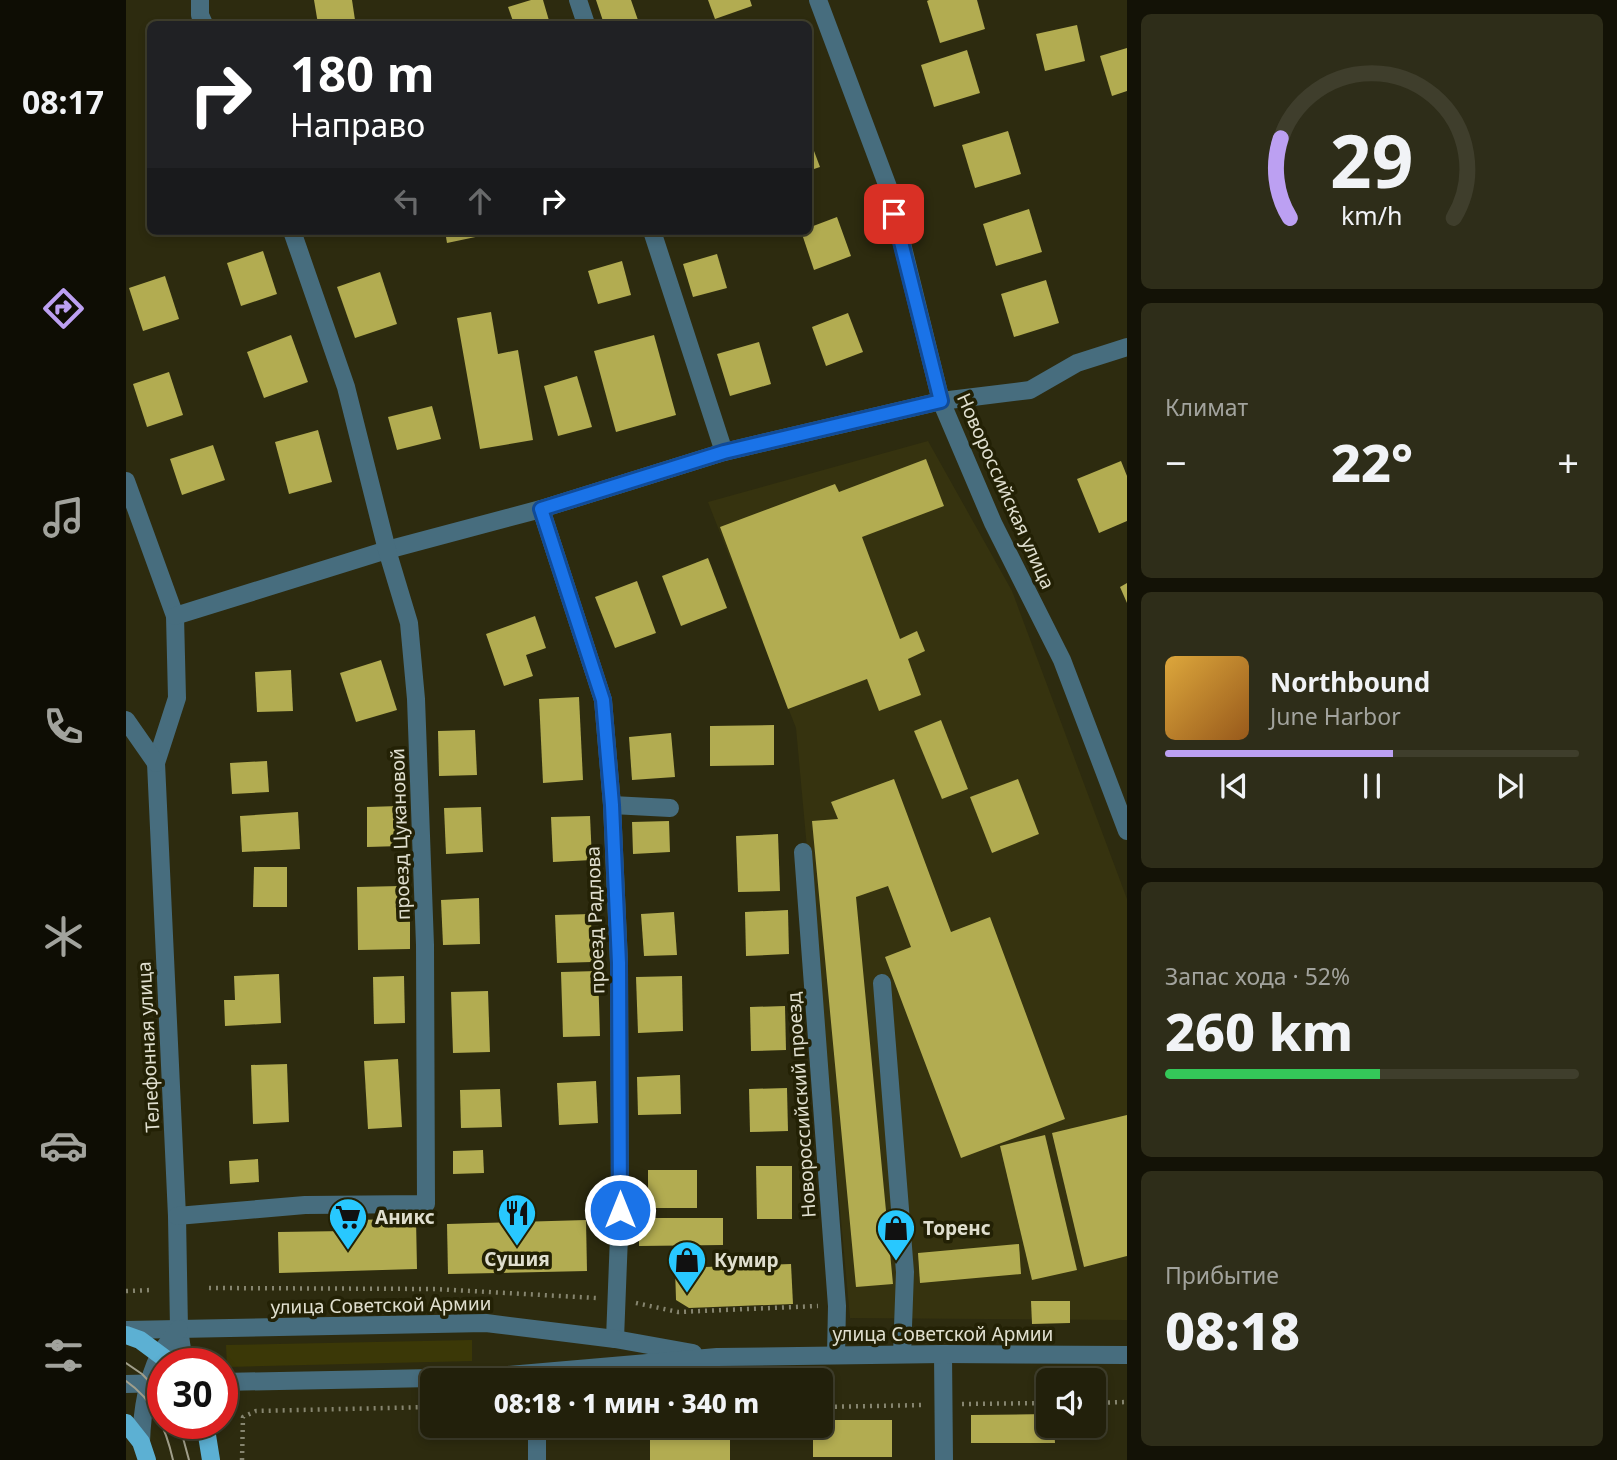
<!DOCTYPE html>
<html lang="ru">
<meta charset="utf-8">
<style>
body{margin:0;font-family:"Noto Sans",sans-serif;background:#2e2d19;color:#f1f3f6;height:100vh;display:flex;flex-direction:column;font-size:26px;white-space:nowrap}
*{box-sizing:border-box;margin:0}
p{font-size:23px;color:#a2a39d}
.icon{flex:none;width:38px;height:38px;fill:none;stroke:currentColor;stroke-width:2;stroke-linecap:round;stroke-linejoin:round}
.map{position:relative;flex:1;overflow:hidden}
.panel{display:flex;flex-direction:column;gap:14px;padding:14px;background:#131206;width:490px}
.panel>*{flex:none}
.guide{position:absolute;left:21px;top:21px;width:665px;height:214px;border-radius:10px;box-shadow:0 4px 10px #0003,0 0 0 2px #3f3e2c;background:#202124;color:#fff;overflow:hidden}
.controls{position:absolute;left:910px;top:1368px;display:grid;gap:14px}
.controls a{display:grid;place-items:center;width:70px;height:70px;border-radius:10px;background:#22200b;box-shadow:0 4px 10px #0003,0 0 0 2px #3f3e2c;font-size:35px}
.speed{position:absolute;left:21px;top:1348px;display:flex;gap:14px;font-size:35px;font-weight:700;text-align:center}
.speed>*{display:grid;place-content:center;width:91px;height:91px;border-radius:50%;background:#22200b;box-shadow:0 4px 10px #0003,0 0 0 2px #3f3e2c;line-height:1}
.speed .limit{border:10px solid #d22;background:#fff;color:#111}
.pin{position:absolute;display:grid;place-items:center;width:60px;height:60px;color:#fff;margin:-30px;border-radius:14px;box-shadow:0 4px 10px #0006}
.me{position:absolute;width:77px;margin:-38px;rotate:0deg;stroke-linejoin:round;filter:drop-shadow(0 0 5px #0008)}
.turn{display:flex;align-items:center;gap:24px;height:147px;padding:0 28px;font-size:32px}
.turn .icon{width:91px;height:91px;stroke-width:2.5}
.turn b{display:block;font-size:49px;line-height:60px}
.lanes{display:flex;align-items:center;height:66px;padding:0 28px;background:#0003;justify-content:center;gap:35px;direction:ltr}
.lanes .off{opacity:.35}
.big{font-size:52px;font-weight:800;line-height:1.1}
.panel .widget{flex:1;display:flex;flex-direction:column;justify-content:center;gap:10px;min-width:0;padding:0 24px;border-radius:10px;background:#2e2d19}
.panel .dial{align-items:center;gap:0}
.dial svg{height:182px;overflow:visible;fill:none;stroke:#3f3e2c;stroke-width:7;stroke-linecap:round;text-anchor:middle}
.dial text{fill:#f1f3f6;stroke:none}
.song{display:flex;align-items:center;gap:21px}
.cover{width:84px;height:84px;border-radius:10px;background:linear-gradient(135deg,hsl(40 70% 55%),hsl(30 70% 35%))}
.played{height:7px;border-radius:4px;background:linear-gradient(90deg,#bca0f2 55%,#3f3e2c 55%)}
.keys{display:flex;justify-content:space-around;direction:ltr}
.heat{display:flex;justify-content:space-between;align-items:center;font-size:38px;direction:ltr}
.charge{height:10px;border-radius:5px;background:linear-gradient(90deg,#34c759 52%,#3f3e2c 0)}
.trip{position:absolute;left:294px;top:1368px;width:413px;height:70px;border-radius:10px;background:#22200b;box-shadow:0 4px 10px #0003,0 0 0 2px #3f3e2c;font-weight:800;line-height:70px;text-align:center}
main{display:flex;flex:1;min-height:0}
.menu{display:flex;flex-direction:column;width:126px;justify-content:space-around;align-items:center;background:#0e0d04;color:#a2a39d}
.menu .icon{width:49px;height:49px}
.menu .active{color:#bca0f2}
.menu b{font-size:32px;color:#f1f3f6}
.map>svg:first-child{display:block}
</style>
<main>
<nav class="menu">
<b>08:17</b>
<svg class="icon active" aria-label="directions" viewBox="0 0 24 24"><path d="M12 3l9 9-9 9-9-9zM9 14v-3h6M13 9l2 2-2 2"/></svg>
<svg class="icon" aria-label="music" viewBox="0 0 24 24"><path d="M9 18V5l10-2v13"/><circle cx="6" cy="18" r="3"/><circle cx="16" cy="16" r="3"/></svg>
<svg class="icon" aria-label="phone" viewBox="0 0 24 24"><path d="M5 4h4l2 5-3 2q2 4 5 5l2-3 5 2v4C11 20 4 13 5 4z"/></svg>
<svg class="icon" aria-label="climate" viewBox="0 0 24 24"><path d="M12 3v18M4 7l16 10M4 17L20 7"/></svg>
<svg class="icon" aria-label="car" viewBox="0 0 24 24"><path d="M5 17H2v-5l4-1 3-4h7l3 4 3 1v5h-3M9 17h6M6 11h13"/><circle cx="7" cy="17" r="2"/><circle cx="17" cy="17" r="2"/></svg>
<svg class="icon" aria-label="filters" viewBox="0 0 24 24"><path d="M4 7h16M4 17h16"/><circle cx="9" cy="7" r="2"/><circle cx="15" cy="17" r="2"/></svg>
</nav>
<div class="map">
<svg width="1001" height="1460" viewBox="0 0 1001 1460">
<rect width="100%" height="100%" fill="#2d2b0f"/>
<path fill="#36330f" d="M802 441 886 591 1001 899V1320L724 1318 670 728 582 502Z"/>
<path fill="#3b3807" d="M346 1340V1361L101 1367 100 1345Z"/>
<g fill="#b2ac51">
<path d="M188 0H226L229 20 192 24Z"/>
<path d="M405 0H417L424 24H388L382 7Z"/>
<path d="M470 0H505L513 23 478 24Z"/>
<path d="M582 0H624L626 6 589 19Z"/>
<path d="M803 0H851L859 29 814 43 801 1Z"/>
<path d="M951 25 959 61 919 71 910 34Z"/>
<path d="M1001 48V91L986 96 974 56Z"/>
<path d="M841 50 854 93 808 107 795 65Z"/>
<path d="M882 131 895 174 849 188 836 145Z"/>
<path d="M682 135 694 167 682 171Z"/>
<path d="M903 209 916 252 870 266 857 224Z"/>
<path d="M711 217 725 256 688 270 675 231H682V228Z"/>
<path d="M319 231H358L359 235 321 243Z"/>
<path d="M137 251 151 294 115 306 101 263Z"/>
<path d="M591 254 601 288 567 297 557 264Z"/>
<path d="M496 261 505 295 472 304 462 271Z"/>
<path d="M254 272 271 324 229 338 211 287Z"/>
<path d="M39 276 53 319 17 331 3 288Z"/>
<path d="M920 280 933 323 888 337 875 294Z"/>
<path d="M365 312 372 354 392 350 407 440 354 449 331 318Z"/>
<path d="M722 313 737 352 700 366 686 327Z"/>
<path d="M165 335 182 382 138 398 121 352Z"/>
<path d="M528 335 550 415 490 432 468 351Z"/>
<path d="M633 342 645 384 604 396 591 354Z"/>
<path d="M43 372 57 415 21 427 7 384Z"/>
<path d="M451 376 466 427 432 436 418 386Z"/>
<path d="M306 406 315 439 271 450 262 417Z"/>
<path d="M192 430 206 482 163 494 149 442Z"/>
<path d="M87 445 99 480 56 495 44 459Z"/>
<path d="M800 459 818 506 736 537 774 639 791 631 799 651 782 659 795 695 753 711 741 679 662 709 594 527 709 484 713 492Z"/>
<path d="M995 461 1001 476V521L973 533 951 479Z"/>
<path d="M582 558 601 608 555 626 536 576Z"/>
<path d="M511 581 530 633 489 648 469 597Z"/>
<path d="M1001 583V603L994 587Z"/>
<path d="M409 616 420 648 400 655 407 676 378 686 360 634Z"/>
<path d="M255 660 271 710 230 722 214 673Z"/>
<path d="M165 670 167 711 131 712 129 672Z"/>
<path d="M453 697 457 780 417 783 413 699Z"/>
<path d="M815 720 842 789 816 799 788 731Z"/>
<path d="M648 725V765L584 766V726Z"/>
<path d="M349 730 351 775 313 776 312 731Z"/>
<path d="M545 733 549 777 506 780 503 737Z"/>
<path d="M141 761 143 792 106 794 104 763Z"/>
<path d="M768 779 825 932 864 917 939 1119 835 1158 759 957 785 947 762 886 730 897 767 1284 730 1287 686 821 712 819 705 802Z"/>
<path d="M892 779 913 834 866 853 844 797Z"/>
<path d="M273 806 275 846 241 847V807Z"/>
<path d="M355 807 357 852 320 854 318 808Z"/>
<path d="M172 812 174 849 116 852 114 816Z"/>
<path d="M464 816 466 860 427 862 425 817Z"/>
<path d="M543 821 544 852 507 854 506 822Z"/>
<path d="M652 834 654 891 612 892 610 836Z"/>
<path d="M128 867H161V907H127Z"/>
<path d="M274 886V921H284V949L232 950 231 887Z"/>
<path d="M353 898 354 944 317 945 315 900Z"/>
<path d="M662 910 663 954 620 956 619 912Z"/>
<path d="M548 912 551 955 518 956 515 914Z"/>
<path d="M465 914 466 962 431 963 429 915Z"/>
<path d="M472 971 474 1036 437 1037 435 972Z"/>
<path d="M153 974 155 1023 99 1026 98 1000H109L108 976Z"/>
<path d="M278 976 279 1023 248 1024 247 977Z"/>
<path d="M556 976 557 1031 512 1033 510 977Z"/>
<path d="M362 991 364 1052 327 1053 325 992Z"/>
<path d="M659 1006 660 1050 625 1051 624 1007Z"/>
<path d="M272 1059 276 1127 242 1129 238 1061Z"/>
<path d="M161 1064 163 1122 127 1124 125 1065Z"/>
<path d="M554 1075 555 1114 512 1115 511 1077Z"/>
<path d="M470 1081 472 1123 433 1125 431 1083Z"/>
<path d="M661 1088 662 1131 624 1132 623 1089Z"/>
<path d="M374 1089 376 1127 335 1128 334 1090Z"/>
<path d="M1001 1115V1256L958 1267 926 1133Z"/>
<path d="M919 1135 951 1270 906 1280 874 1146Z"/>
<path d="M357 1150 358 1173 327 1174V1151Z"/>
<path d="M132 1159 133 1182 104 1184 103 1161Z"/>
<path d="M630 1166H666V1219H631Z"/>
<rect x="522" y="1170" width="49" height="38"/>
<path d="M513 1218H597V1245L513 1246Z"/>
<path d="M290 1219 291 1269 153 1273 152 1232 220 1231 219 1220Z"/>
<path d="M460 1220 461 1271 322 1274 321 1224Z"/>
<path d="M893 1244 895 1274 794 1283 792 1253Z"/>
<path d="M665 1264 667 1304 563 1308 550 1300 549 1268Z"/>
<path d="M905 1301H944V1323L906 1324Z"/>
<path d="M922 1414V1426H928L929 1443H845V1415Z"/>
<path d="M695 1420H766V1457H687V1426H695Z"/>
<path d="M524 1430 604 1431V1460H524Z"/>
</g>
<g fill="none" stroke-linecap="round" stroke-linejoin="round">
<g stroke="#86856f" stroke-width="4.5" stroke-dasharray="2 5" stroke-linecap="butt">
<path d="M83 1288 309 1289 470 1298"/>
<path d="M0 1291 26 1290"/>
<path d="M510 1303 552 1312 692 1306"/>
<path d="M968 1403 1001 1402"/>
<path d="M836 1404 922 1403"/>
<path d="M695 1407 799 1405"/>
<path d="M116 1460 117 1417 130 1411 306 1407"/>
</g>
<g stroke="#476d7e" stroke-width="18">
<path d="M74 0V15L78 24"/>
<path d="M452 0 460 24"/>
<path d="M692 0 762 187 815 401 867 523 936 660 1001 831"/>
<path d="M526 231 598 452"/>
<path d="M0 481 49 616 51 698 30 763 51 1216 53 1329 58 1363"/>
<path d="M415 509 477 700 486 805 493 963 494 1210 489 1339"/>
<path d="M49 616 261 550 415 509 598 452 815 401 904 390 951 363 1001 347"/>
<path d="M0 720 30 763"/>
<path d="M486 805 544 808"/>
<path d="M677 852 711 1306 710 1355"/>
<path d="M756 983 779 1272 776 1354"/>
<path d="M51 1216 179 1205 300 1204 299 945 290 699 283 623 261 550 220 387 166 231"/>
<path d="M0 1330 360 1323 489 1339 567 1353"/>
<path d="M817 1354 818 1460"/>
<path d="M96 1382 359 1377 591 1357 817 1354 1001 1355"/>
<path d="M0 1384 37 1383"/>
<path d="M15 1442C16 1413 20 1383 33 1356 38 1346 47 1337 53 1329"/>
<path d="M411 1460V1426"/>
</g>
<g stroke="#5cb0d3" stroke-width="18">
<path d="M0 1335 14 1340 45 1363"/>
<path d="M0 1423 15 1442 21 1460"/>
<path d="M79 1423 85 1460"/>
</g>
<g stroke="#a19f8b" stroke-width="2">
<path d="M0 1363 16 1374 37 1396"/>
<path d="M0 1381C28 1400 40 1429 47 1460"/>
<path d="M53 1423 63 1460"/>
</g>
</g>
<g fill="none" stroke-linecap="round" stroke-linejoin="round">
<g stroke="#114b97" stroke-width="18">
<path id="route" d="M494 1210 493 963 486 805 477 700 415 509 598 452 815 401 768 214"/>
</g>
<use href="#route" stroke="#1a73e8" stroke-width="12"/>
</g>
<defs>
<g id="restaurant-pin" transform="scale(2.0125)"><path d="M0 17L-7.5 6A9.5 9.5 0 1 1 7.5 6Z" fill="#28c8ff" stroke="#232105"/><path d="M-5-6h1v4h1v-4h1v4h1v-4h1v5L-1.5 .5V6h-2V.5L-5-1ZM5-6V6H3V1.5H1.5Q1.5-4 5-6Z" fill="#111"/></g>
<g id="supermarket-pin" transform="scale(2.0125)"><path d="M0 17L-7.5 6A9.5 9.5 0 1 1 7.5 6Z" fill="#28c8ff" stroke="#232105"/><path d="M-6-5.5h2.5l.6 2H6L4.5 2H-2.5L-4.4-4H-6ZM-1.5 3.2a1.3 1.3 0 1 0 .1 0ZM3 3.2a1.3 1.3 0 1 0 .1 0Z" fill="#111"/></g>
<g id="shop-pin" transform="scale(2.0125)"><path d="M0 17L-7.5 6A9.5 9.5 0 1 1 7.5 6Z" fill="#28c8ff" stroke="#232105"/><path d="M-5-2.5h2.3a2.7 3.5 0 0 1 5.4 0H5L5.5 6h-11ZM-1.5-2.5h3a1.5 2.3 0 0 0-3 0Z" fill="#111"/></g>
</defs>
<g fill-rule="evenodd">
<use href="#restaurant-pin" x="391" y="1213"/>
<use href="#supermarket-pin" x="222" y="1217"/>
<use href="#shop-pin" x="770" y="1228"/>
<use href="#shop-pin" x="561" y="1260"/>
</g>
<g text-anchor="middle" dominant-baseline="central" stroke-width="7" stroke-linejoin="round" paint-order="stroke">
<g font-size="19" fill="#e0dfcf" stroke="#232105">
<text transform="translate(880 491) rotate(66)">Новороссийская улица</text>
<text transform="translate(274 834) rotate(-92)">проезд Цукановой</text>
<text transform="translate(469 920) rotate(-92)">проезд Радлова</text>
<text transform="translate(22 1047) rotate(-93)">Телефонная улица</text>
<text transform="translate(675 1105) rotate(-94)">Новороссийский проезд</text>
<text transform="translate(255 1305) rotate(-1)">улица Советской Армии</text>
<text x="817" y="1334">улица Советской Армии</text>
</g>
<g font-size="19" font-weight="bold" fill="#e0dfcf" stroke="#232105" text-anchor="start">
<text x="249" y="1217">Аникс</text>
<text x="797" y="1228">Торенс</text>
<text x="391" y="1259" text-anchor="middle">Сушия</text>
<text x="588" y="1260">Кумир</text>
</g>
</g>
</svg>
<div class="controls">
<a><svg class="icon" aria-label="sound" viewBox="0 0 24 24"><path d="M4 9h4l5-4v14l-5-4H4zM17 9q2 3 0 6"/></svg></a>
</div>
<div class="speed"><div class="limit">30</div></div>
<div class="pin" style="left:768px;top:214px;background:#d93025"><svg class="icon" aria-label="arrive" viewBox="0 0 24 24"><path d="M6 21V4h12l-3 4 3 4H6"/></svg></div>
<svg class="me" style="left:494px;top:1210px" viewBox="-20 -20 40 40"><circle r="17" fill="#1a73e8" stroke="#fff" stroke-width="3"/><path d="M0-11L8 9 0 5-8 9z" fill="#fff"/></svg>
<div class="trip">08:18 · 1 мин · 340 m</div>
<div class="guide">
<div class="turn"><svg class="icon" aria-label="right" viewBox="0 0 24 24"><path d="M7 20v-9h11M14 6l5 5-5 5"/></svg><div><b>180 m</b>Направо</div></div>
<div class="lanes"><svg class="icon off" aria-label="left" viewBox="0 0 24 24"><path d="M17 20v-9H6M10 6l-5 5 5 5"/></svg><svg class="icon off" aria-label="ahead" viewBox="0 0 24 24"><path d="M12 20V5M6 11l6-6 6 6"/></svg><svg class="icon" aria-label="right" viewBox="0 0 24 24"><path d="M7 20v-9h11M14 6l5 5-5 5"/></svg></div>
</div>
</div>
<section class="panel">
<div class="widget dial"><svg viewBox="0 0 100 80">
<path d="M14 69A42 42 0 1 1 86 69"/>
<path d="M14 69A42 42 0 0 1 10 34" stroke="#bca0f2"/>
<text x="50" y="56" font-size="32" font-weight="700">29</text>
<text x="50" y="72" font-size="11">km/h</text>
</svg></div>
<div class="widget"><p>Климат</p>
<div class="heat"><a>−</a><b class="big">22°</b><a>+</a></div>
</div>
<div class="widget">
<div class="song"><i class="cover"></i><div><b>Northbound</b><p>June Harbor</p></div></div>
<div class="played"></div>
<div class="keys"><svg class="icon" aria-label="previous" viewBox="0 0 24 24"><path d="M18 5L8 12l10 7zM5 5v14"/></svg><svg class="icon" aria-label="pause" viewBox="0 0 24 24"><path d="M8 5v14M16 5v14"/></svg><svg class="icon" aria-label="next" viewBox="0 0 24 24"><path d="M6 5l10 7-10 7zM19 5v14"/></svg></div>
</div>
<div class="widget"><p>Запас хода · 52%</p><b class="big">260 km</b><div class="charge"></div></div>
<div class="widget"><p>Прибытие</p><b class="big">08:18</b></div>
</section>
</main>
